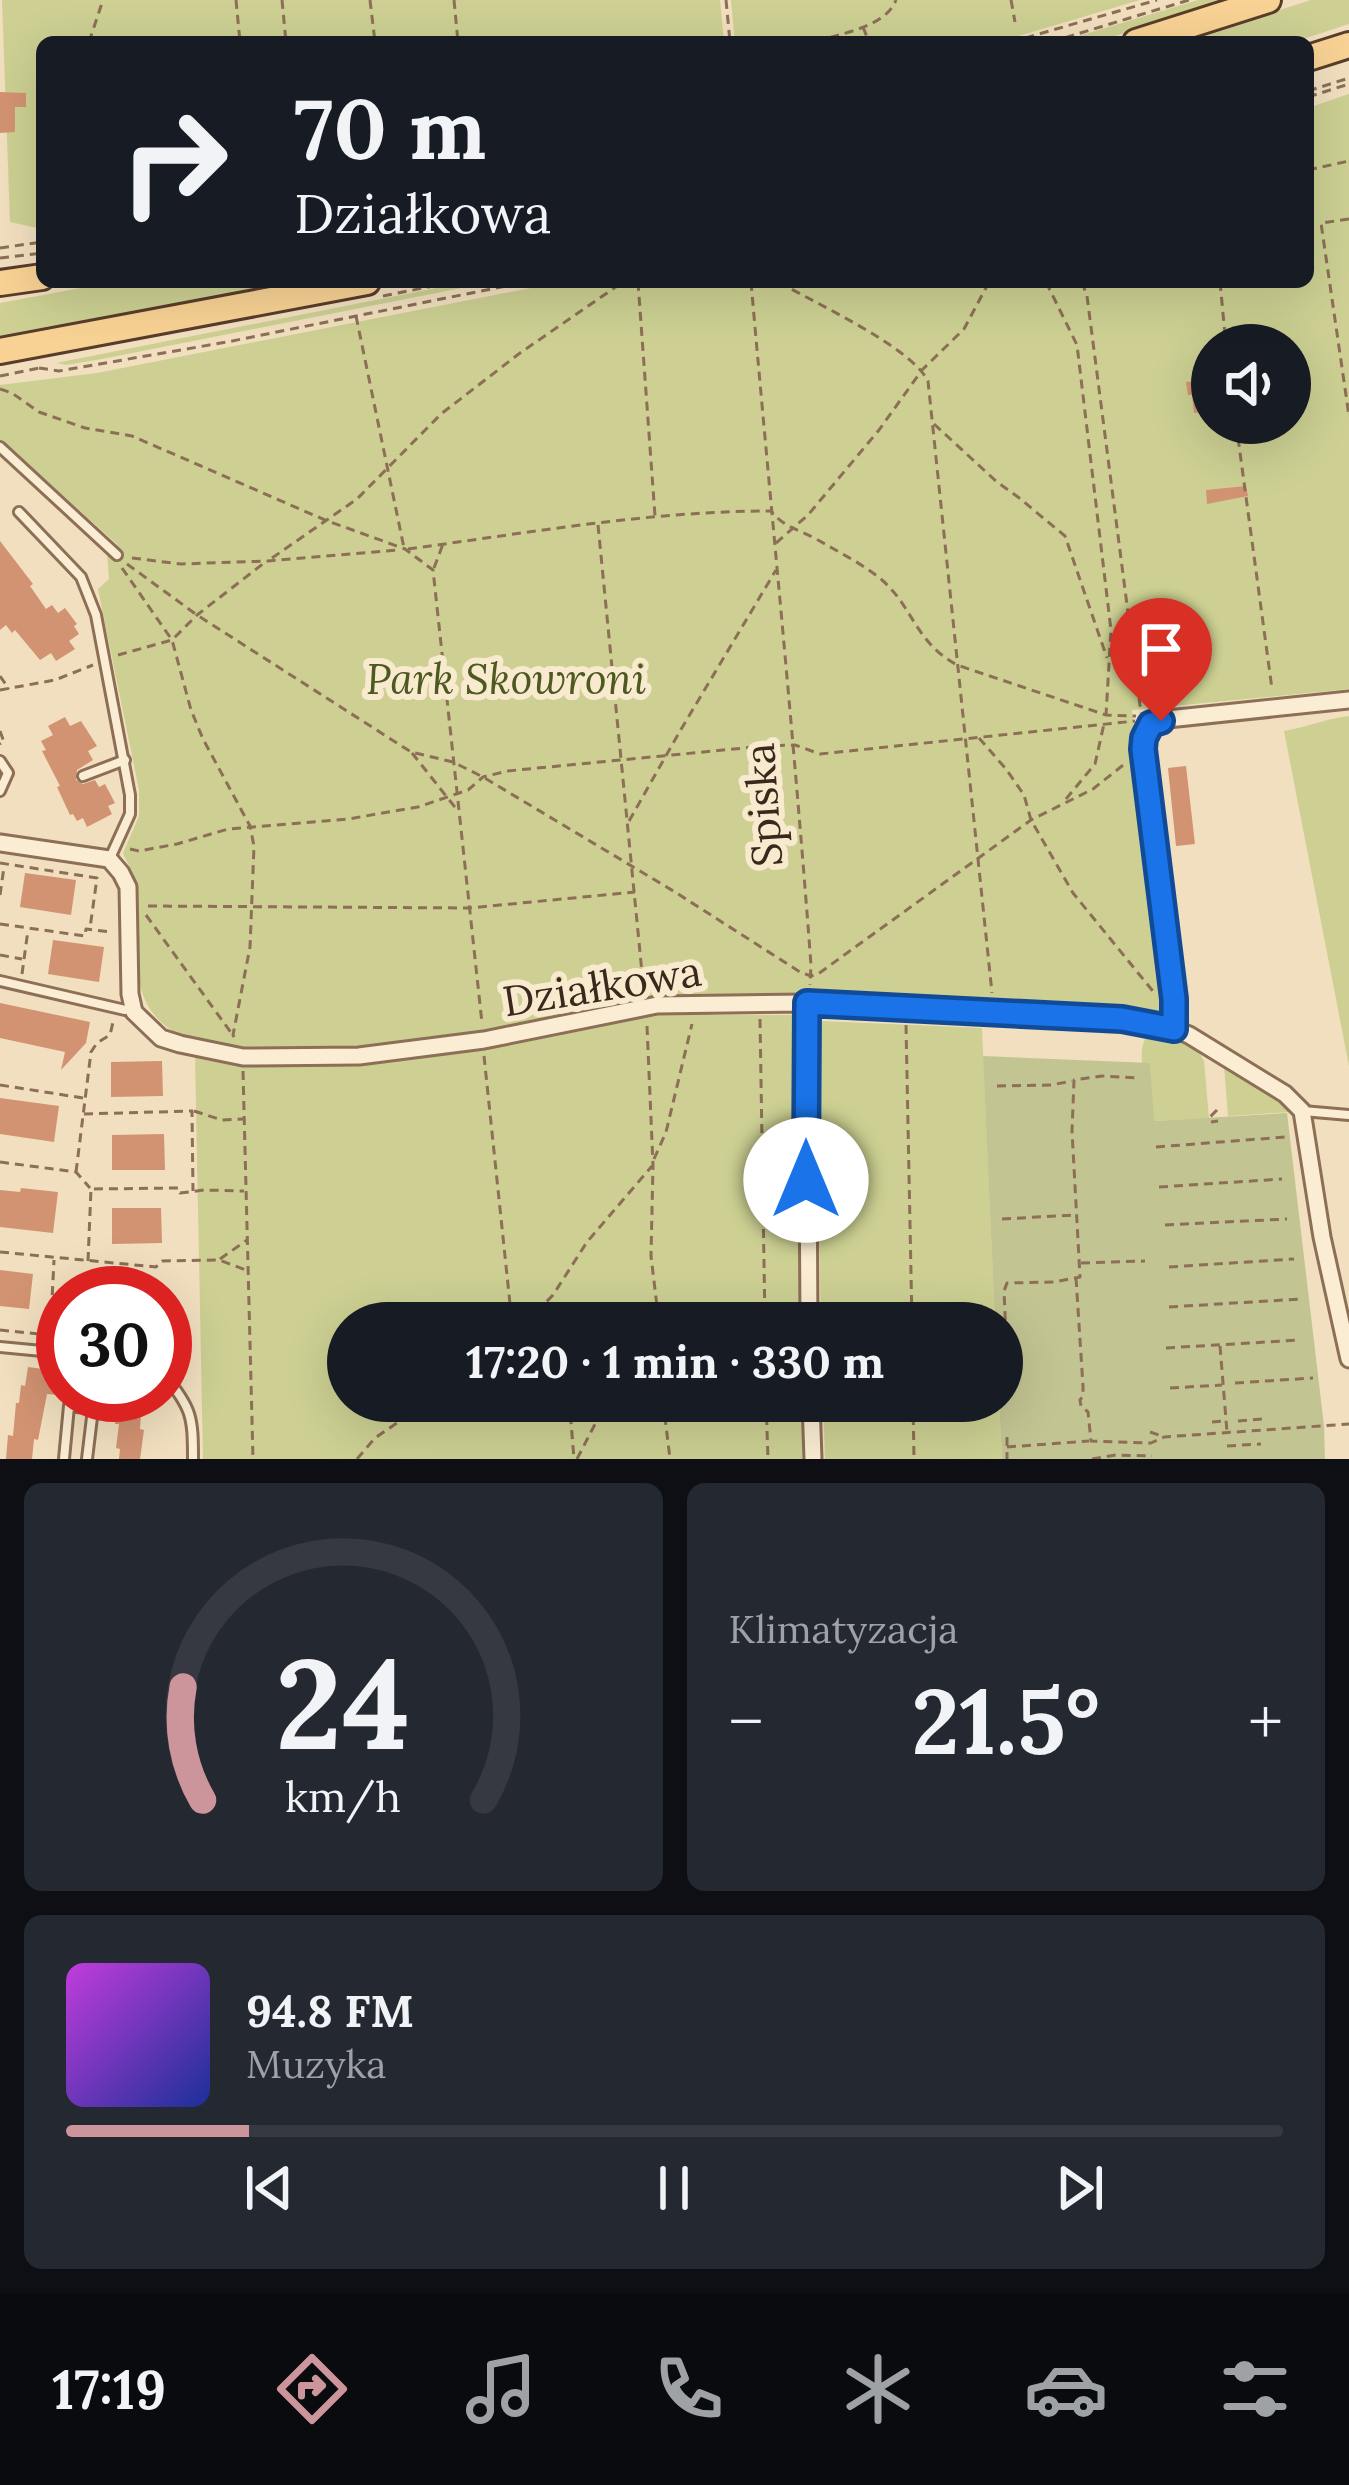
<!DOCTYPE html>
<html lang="pl">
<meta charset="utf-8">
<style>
body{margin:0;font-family:Lora,serif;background:#242831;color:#f1f3f6;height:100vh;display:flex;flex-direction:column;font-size:45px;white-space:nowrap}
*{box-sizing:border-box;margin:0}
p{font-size:39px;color:#9ea1a6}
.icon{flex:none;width:66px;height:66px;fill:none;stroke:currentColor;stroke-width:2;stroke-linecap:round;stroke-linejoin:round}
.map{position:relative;height:1459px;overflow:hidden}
.panel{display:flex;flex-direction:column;gap:24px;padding:24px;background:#0d0f14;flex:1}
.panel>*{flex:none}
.top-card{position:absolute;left:36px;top:36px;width:1278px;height:252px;border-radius:18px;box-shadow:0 12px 48px #0002;background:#171b24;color:#f1f3f6;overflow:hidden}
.tools{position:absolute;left:1191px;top:324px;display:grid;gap:24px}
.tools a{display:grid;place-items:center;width:120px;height:120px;border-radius:50%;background:#171b24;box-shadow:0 12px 48px #0002;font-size:60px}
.speed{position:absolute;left:36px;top:1266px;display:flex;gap:24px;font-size:60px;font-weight:700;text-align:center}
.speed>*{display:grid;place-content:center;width:156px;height:156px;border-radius:50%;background:#171b24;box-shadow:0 12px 48px #0002;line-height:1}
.speed .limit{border:18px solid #d22;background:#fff;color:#111}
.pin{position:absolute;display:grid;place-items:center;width:102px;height:102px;color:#fff;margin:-123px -51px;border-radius:50% 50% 50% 0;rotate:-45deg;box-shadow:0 0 12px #0007}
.pin .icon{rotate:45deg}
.me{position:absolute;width:132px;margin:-66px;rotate:0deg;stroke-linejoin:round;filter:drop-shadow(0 0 9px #0008)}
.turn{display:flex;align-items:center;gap:42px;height:252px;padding:0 60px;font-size:54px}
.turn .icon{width:156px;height:156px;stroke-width:2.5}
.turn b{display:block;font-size:84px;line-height:102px}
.big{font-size:90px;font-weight:700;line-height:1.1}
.panel .card{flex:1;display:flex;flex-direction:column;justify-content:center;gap:18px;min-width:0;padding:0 42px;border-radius:18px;background:#242831}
.panel .dial{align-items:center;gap:0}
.dial svg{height:312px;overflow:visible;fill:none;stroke:#363941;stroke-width:7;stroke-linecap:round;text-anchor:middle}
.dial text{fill:#f1f3f6;stroke:none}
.song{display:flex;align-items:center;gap:36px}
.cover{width:144px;height:144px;border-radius:18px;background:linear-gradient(135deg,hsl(290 70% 55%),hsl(230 70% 35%))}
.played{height:12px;border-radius:6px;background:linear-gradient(90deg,#cc949b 15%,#363941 15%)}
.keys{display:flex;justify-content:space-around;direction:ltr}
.heat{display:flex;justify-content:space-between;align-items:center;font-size:66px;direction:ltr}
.panel .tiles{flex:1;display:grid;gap:24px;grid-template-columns:1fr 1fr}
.card:last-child{grid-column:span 2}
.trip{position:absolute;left:327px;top:1302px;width:696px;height:120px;border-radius:60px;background:#171b24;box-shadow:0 12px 48px #0002;font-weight:700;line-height:120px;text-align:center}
.tabs{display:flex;height:192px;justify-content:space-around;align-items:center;background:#090b0e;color:#9ea1a6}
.tabs .icon{width:84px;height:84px}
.tabs .selected{color:#cc949b}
.tabs b{font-size:54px;color:#f1f3f6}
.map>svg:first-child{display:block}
</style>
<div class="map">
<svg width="1349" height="1459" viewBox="0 0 1349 1459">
<rect width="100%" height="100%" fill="#f1dfbf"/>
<g fill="#cdd092" fill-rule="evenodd">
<path d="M2 0H720L724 42H42V229L10 222Z"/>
<path d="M731 0H1140L998 42H735Z"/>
<path d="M1198 0H1233L1095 42H1059Z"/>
<path d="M1311 0H1349V24L1294 42H1179Z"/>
<path d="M1349 94V689L1132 710 1167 1000 1158 1013 998 1007 788 993 776 997 711 999 712 1015H801L800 1179 803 1323H348V1401H805L806 1459H203L195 1057 190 1041C117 1006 144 954 137 889 136 877 128 865 123 853L139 816V790L98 589 109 579 107 554 117 544 0 440V385L97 373 561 282H1308V108ZM1212 345H1290V423H1212Z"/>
<path d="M113 282H318L0 341V303Z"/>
<path d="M467 282H492L102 359 66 365 56 363Z"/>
<path d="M1349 716V1066L1284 731C1307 727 1325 719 1349 716Z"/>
<path d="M821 1021 982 1028 995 1323H821L818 1189Z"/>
<path d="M1152 1030C1171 1036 1196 1041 1204 1061L1209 1118 1153 1121 1150 1064 1142 1063C1141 1048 1142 1041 1152 1030Z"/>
<path d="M1224 1066 1254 1084 1291 1112 1228 1116Z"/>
<path d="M823 1401H999L1002 1459H825Z"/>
</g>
<path fill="#c2c492" d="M983 1056 1150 1063 1154 1121 1287 1113 1324 1426 1325 1459H1002L999 1401H1002V1323H995Z"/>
<g fill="#d29372">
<path d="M0 92 26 93V107H15V132L0 133Z"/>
<path d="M1207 380 1210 411 1194 413 1192 395H1188L1186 382Z"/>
<path d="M1246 486 1248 496 1207 504 1206 490Z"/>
<path d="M0 541 33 584 30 586 46 609 52 605 58 613 65 608 77 624 74 626 79 634 69 641 75 649 56 661 51 653 40 660 15 630 12 633 6 625 0 630Z"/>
<path d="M65 717 70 726 81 721 97 746 88 751 93 760 77 770 76 780 83 784 95 780 99 787 105 784 115 803 108 806 112 814 87 827 83 818 77 821 73 814 70 815 57 787 60 786 42 751 46 750 41 741 53 735 48 726Z"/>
<path d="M1186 766 1195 844 1176 846 1168 768Z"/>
<path d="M25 873 76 880 71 915 20 907Z"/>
<path d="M53 940 104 947 99 982 48 974Z"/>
<path d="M0 1003 90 1022 86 1043 61 1070 65 1052 0 1038Z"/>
<path d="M162 1061 163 1096 111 1097V1062Z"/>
<path d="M0 1098 59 1106 54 1142 0 1134Z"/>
<path d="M164 1134 165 1170H112V1135Z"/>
<path d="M21 1188 58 1192 53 1233 0 1227V1190L20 1192Z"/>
<path d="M112 1208H161L162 1243 112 1244Z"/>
<path d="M0 1270 33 1274 29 1309 0 1306Z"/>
<path d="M73 1278 118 1283V1293H72Z"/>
<path d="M53 1360 63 1361V1389L59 1388 58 1395 47 1394 38 1440 34 1439 32 1459H6L8 1435 13 1436 16 1403H19L21 1385 25 1386 28 1367 51 1370Z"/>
<path d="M117 1395H139V1398H142L140 1429 144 1430 140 1459H119L120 1449 116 1448 119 1424H115Z"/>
</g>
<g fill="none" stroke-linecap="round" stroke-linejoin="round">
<g stroke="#8c6f56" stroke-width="14">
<g id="lane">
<path d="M0 447 117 555"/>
<path d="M19 512 81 577 96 615 130 795V814L110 858"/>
<path d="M0 761 8 773 0 791"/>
<path d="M83 776 125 760"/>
<path d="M0 981 125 1010 132 1007"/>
<path d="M1303 1111 1349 1115"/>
<path d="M0 1347 63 1353"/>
<path d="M165 1376C192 1408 193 1418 193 1459"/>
<path d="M64 1459 69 1406 93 1409 87 1459"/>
</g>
</g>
<g stroke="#8c6f56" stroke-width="21">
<g id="street">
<path d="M0 843 109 859 121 873 128 887 130 994 134 1012 161 1038 180 1044 243 1057 359 1056 484 1040 657 1005 807 1003 1122 1019 1167 1026 1189 1035 1285 1094 1302 1111 1322 1237 1349 1359"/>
<path d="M807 1003 809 1323"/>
<path d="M1174 1029V999L1143 750 1144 738 1151 725 1168 719 1349 700"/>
<path d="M811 1401 813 1459"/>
</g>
</g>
<g stroke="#593d2b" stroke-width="30">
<g id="primary">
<path d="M1136 42 1268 0"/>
<path d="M1308 58 1349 45"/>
<path d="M0 283 42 277"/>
<path d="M0 351 367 282"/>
</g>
</g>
<g stroke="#8c6f56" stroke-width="3" stroke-dasharray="9 6" stroke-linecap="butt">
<path d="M236 0 240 42"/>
<path d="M282 0 286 42"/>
<path d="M370 0 375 42"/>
<path d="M454 0 458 42"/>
<path d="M726 0 730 42"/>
<path d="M1011 0 1015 22"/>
<path d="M863 27 869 42"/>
<path d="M89 42 103 0"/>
<path d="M816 42C841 33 886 27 896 0"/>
<path d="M1011 42 1157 0"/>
<path d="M1051 42 1189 0"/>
<path d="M1308 91 1349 78"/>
<path d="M1308 97 1349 84"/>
<path d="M1308 170 1349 161"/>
<path d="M1349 219 1321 223 1349 416"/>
<path d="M0 248 42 242"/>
<path d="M0 258 42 253"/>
<path d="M638 282 655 516"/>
<path d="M751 282C771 510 794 737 811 965L810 985"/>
<path d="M779 282C816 304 910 346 928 381L992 993"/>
<path d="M1046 282 1077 345 1111 630 1106 715"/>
<path d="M1082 282 1087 296 1141 713"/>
<path d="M1220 282 1226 345"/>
<path d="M383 296 453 282"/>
<path d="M356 316 404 548"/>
<path d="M39 368 59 371 227 342 526 282"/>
<path d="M0 376 39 368"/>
<path d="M0 389 12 393 39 412 85 428 132 436 325 520 405 549 433 570 482 1023"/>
<path d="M1236 423 1272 689"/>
<path d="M934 424 997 482 1018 497 1065 536 1107 658"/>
<path d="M598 525 644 993"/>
<path d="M776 543 808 515 879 430 922 370 964 329 989 282"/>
<path d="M408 549C528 533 649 511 771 511 783 527 800 530 818 540 837 551 866 566 882 580 913 607 915 642 957 665L1106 715 1136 716"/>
<path d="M132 558 181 564 268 561 398 550"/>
<path d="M272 558 357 499 441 414 520 353 623 282"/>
<path d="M127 564 197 615 411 752 453 762 483 777 675 892 800 972 811 976 818 974 1031 820 1093 789 1127 762"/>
<path d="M122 568 172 640 191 710 203 739 250 826 254 846 250 947 233 1035 235 1039"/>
<path d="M434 568 443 544"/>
<path d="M118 655 172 640 197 615 264 563"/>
<path d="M0 676 9 689"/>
<path d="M0 690 55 680 93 665"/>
<path d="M0 731 4 742 0 744"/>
<path d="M979 738 1006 769 1024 795 1031 820 1073 893 1156 995"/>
<path d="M412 753 458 811"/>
<path d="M1066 799 1095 764 1104 724"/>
<path d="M629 821 680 731 776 570"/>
<path d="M130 849 139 851 177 844 228 829 348 819 418 807 468 790 483 777 507 771 765 746 795 745 820 754 1135 721"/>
<path d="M0 863 97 878 90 928"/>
<path d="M0 895 4 867"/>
<path d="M148 906 469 908 635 892"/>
<path d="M146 915 232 1034"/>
<path d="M0 924 85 936 86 929 111 932"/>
<path d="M0 955 22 959"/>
<path d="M22 974 28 930"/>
<path d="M760 1019 765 1323"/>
<path d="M906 1025 912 1323"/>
<path d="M647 1026 653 1165 651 1256 659 1323"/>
<path d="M484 1056 512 1323"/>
<path d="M243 1071 253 1459"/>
<path d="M0 1085 83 1098"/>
<path d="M997 1086 1051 1085 1072 1081"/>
<path d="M1217 1110 1210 1117 1211 1122 1218 1121"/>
<path d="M194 1111 222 1120 243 1119"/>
<path d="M84 1114 192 1111 193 1191"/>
<path d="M1156 1147 1285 1137"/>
<path d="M654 1159 666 1132 692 1024"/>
<path d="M0 1162 76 1172 90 1188"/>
<path d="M76 1172 91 1052 97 1043 110 1035 113 1022"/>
<path d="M1159 1187 1282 1179"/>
<path d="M1002 1219 1074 1215"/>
<path d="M1165 1225 1287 1219"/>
<path d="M0 1252 156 1267 162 1261 219 1260 246 1270"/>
<path d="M220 1259 247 1240"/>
<path d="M88 1261 91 1189 179 1188 180 1193 204 1190 244 1191"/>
<path d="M1081 1263 1145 1261"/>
<path d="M1169 1267 1294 1259"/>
<path d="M1076 1278 1083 1386V1396L1080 1400 1081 1406 1088 1412 1091 1441 1151 1443 1164 1437 1349 1424"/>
<path d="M1169 1307 1301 1299"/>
<path d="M526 1323 553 1295 587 1242 652 1166"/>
<path d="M650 1323 658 1309"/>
<path d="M0 1330 49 1335"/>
<path d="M50 1340 54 1260"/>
<path d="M1220 1346 1227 1432"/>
<path d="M1166 1348 1300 1340"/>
<path d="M1008 1380 1004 1291 1007 1283 1054 1282 1080 1277 1072 1131 1074 1080 1102 1076 1139 1078"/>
<path d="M1235 1383 1313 1378"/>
<path d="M1170 1388 1222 1385"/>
<path d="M565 1401 571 1422 574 1459"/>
<path d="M663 1401 670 1459"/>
<path d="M766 1401 768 1459"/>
<path d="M913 1401 914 1459"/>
<path d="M1238 1421 1262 1419"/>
<path d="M1212 1422 1226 1421"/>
<path d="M1150 1432 1162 1436"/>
<path d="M1007 1437V1459"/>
<path d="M1227 1446 1261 1444"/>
<path d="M1007 1447 1089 1441"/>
<path d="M357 1459 375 1438 429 1401"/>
<path d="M577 1459 607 1401"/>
<path d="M1092 1459 1116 1455 1152 1456"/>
</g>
<use href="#lane" stroke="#fbedd3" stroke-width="8"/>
<use href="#street" stroke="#fbedd3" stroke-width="15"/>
<use href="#primary" stroke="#f8d294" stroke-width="24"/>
</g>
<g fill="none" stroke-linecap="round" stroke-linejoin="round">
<g stroke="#114b97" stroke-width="30">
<path id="route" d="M806 1180 807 1003 1122 1019 1174 1029V999L1143 749 1144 738 1151 724 1161 721"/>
</g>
<use href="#route" stroke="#1a73e8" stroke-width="21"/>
</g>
<g text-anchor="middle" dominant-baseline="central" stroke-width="12" stroke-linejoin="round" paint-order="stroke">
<g font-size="42" font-style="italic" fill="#4e5821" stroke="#f8eacf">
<text x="506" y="679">Park Skowroni</text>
</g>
<g font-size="42" fill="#3a281c" stroke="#f8eacf">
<text transform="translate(763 805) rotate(-94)">Spiska</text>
<text transform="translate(602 986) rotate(-9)">Działkowa</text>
</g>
</g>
</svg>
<div class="tools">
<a><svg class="icon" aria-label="sound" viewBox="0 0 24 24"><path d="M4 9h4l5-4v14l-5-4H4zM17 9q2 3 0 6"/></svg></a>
</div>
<div class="speed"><div class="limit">30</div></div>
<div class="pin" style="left:1161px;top:721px;background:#d93025"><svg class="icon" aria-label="arrive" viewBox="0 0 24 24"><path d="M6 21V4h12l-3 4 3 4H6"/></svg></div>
<svg class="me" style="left:806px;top:1180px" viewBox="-20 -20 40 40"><circle r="19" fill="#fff"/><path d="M0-13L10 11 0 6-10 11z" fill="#1a73e8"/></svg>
<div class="trip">17:20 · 1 min · 330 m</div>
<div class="top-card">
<div class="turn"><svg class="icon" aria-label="right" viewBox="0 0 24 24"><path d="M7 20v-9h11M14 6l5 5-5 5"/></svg><div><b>70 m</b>Działkowa</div></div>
</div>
</div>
<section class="panel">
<div class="tiles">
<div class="card dial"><svg viewBox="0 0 100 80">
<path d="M14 69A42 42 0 1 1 86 69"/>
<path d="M14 69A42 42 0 0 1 9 40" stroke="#cc949b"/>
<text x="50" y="56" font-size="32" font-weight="700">24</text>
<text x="50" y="72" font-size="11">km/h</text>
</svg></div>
<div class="card"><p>Klimatyzacja</p>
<div class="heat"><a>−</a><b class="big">21.5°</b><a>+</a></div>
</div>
<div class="card">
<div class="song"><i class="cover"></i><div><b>94.8 FM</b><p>Muzyka</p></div></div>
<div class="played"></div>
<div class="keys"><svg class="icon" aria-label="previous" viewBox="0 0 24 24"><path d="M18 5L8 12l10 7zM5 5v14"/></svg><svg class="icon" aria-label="pause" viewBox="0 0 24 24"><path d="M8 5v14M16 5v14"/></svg><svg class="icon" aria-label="next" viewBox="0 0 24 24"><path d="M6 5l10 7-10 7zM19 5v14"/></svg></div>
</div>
</div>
</section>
<nav class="tabs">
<b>17:19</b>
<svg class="icon selected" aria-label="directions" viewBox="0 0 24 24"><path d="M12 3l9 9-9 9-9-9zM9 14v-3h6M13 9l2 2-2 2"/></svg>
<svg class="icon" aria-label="music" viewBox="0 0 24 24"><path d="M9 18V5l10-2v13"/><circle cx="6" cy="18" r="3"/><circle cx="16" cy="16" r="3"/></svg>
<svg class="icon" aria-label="phone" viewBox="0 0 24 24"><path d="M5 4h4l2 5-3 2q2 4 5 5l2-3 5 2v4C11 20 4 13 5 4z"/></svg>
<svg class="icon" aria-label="climate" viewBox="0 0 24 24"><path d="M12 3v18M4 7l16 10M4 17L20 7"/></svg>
<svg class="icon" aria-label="car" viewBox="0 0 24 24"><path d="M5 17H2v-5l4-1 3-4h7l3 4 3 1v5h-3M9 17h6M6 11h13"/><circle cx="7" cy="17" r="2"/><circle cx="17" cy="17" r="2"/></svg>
<svg class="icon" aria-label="filters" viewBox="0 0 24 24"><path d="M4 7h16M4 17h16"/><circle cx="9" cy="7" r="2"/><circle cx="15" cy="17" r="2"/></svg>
</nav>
